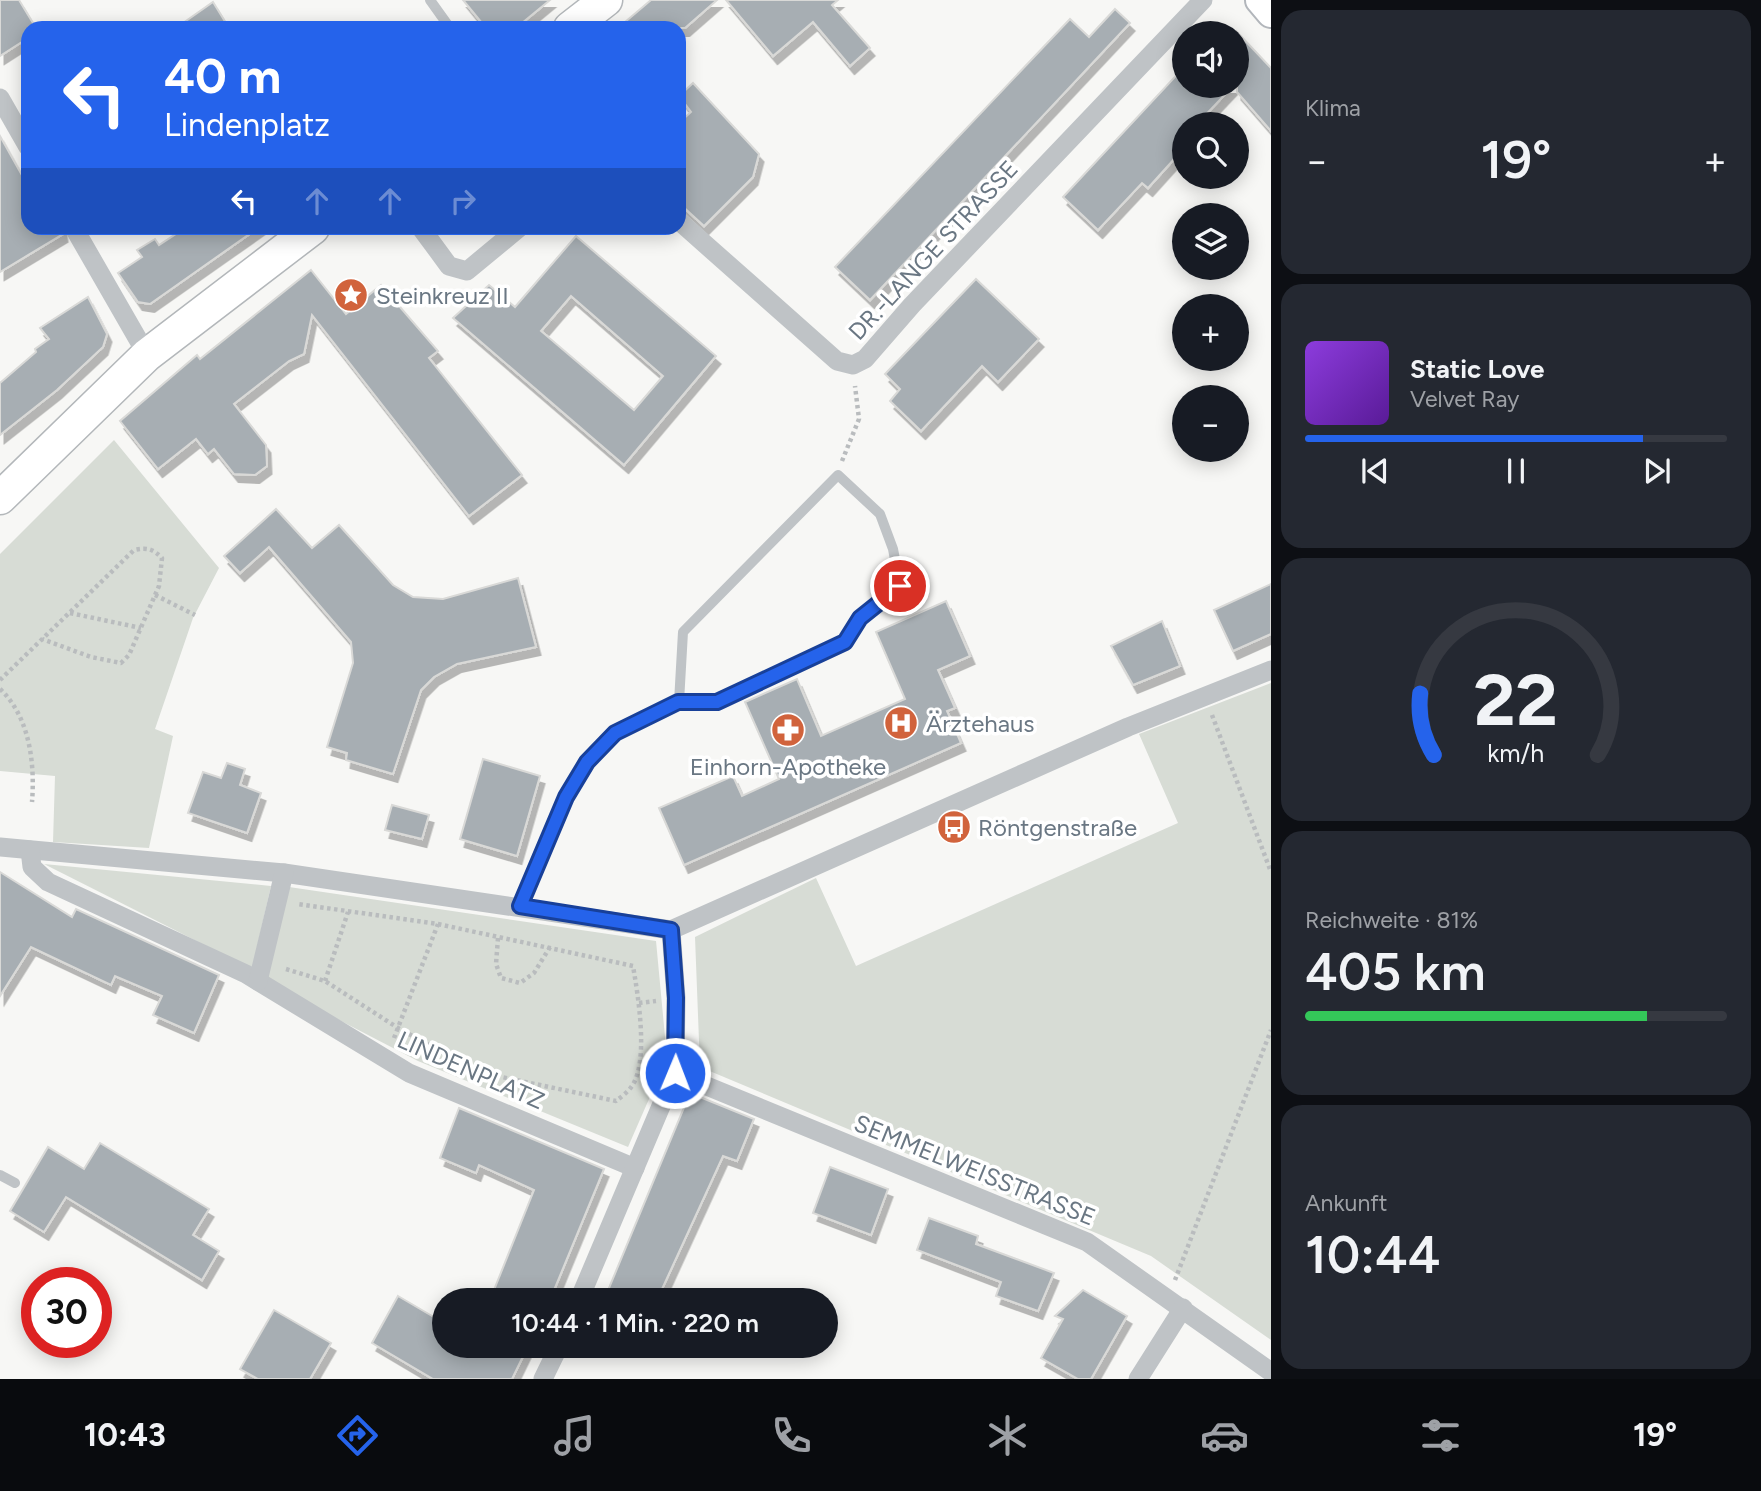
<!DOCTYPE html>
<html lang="de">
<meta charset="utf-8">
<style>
body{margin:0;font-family:Figtree,sans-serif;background:#242831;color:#f1f3f6;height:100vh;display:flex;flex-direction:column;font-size:26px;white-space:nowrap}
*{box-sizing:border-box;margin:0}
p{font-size:23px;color:#9ea1a6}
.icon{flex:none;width:38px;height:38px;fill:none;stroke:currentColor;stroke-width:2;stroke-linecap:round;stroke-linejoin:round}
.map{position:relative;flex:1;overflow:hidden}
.panel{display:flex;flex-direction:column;gap:10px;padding:10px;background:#0d0f14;width:490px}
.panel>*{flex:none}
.guide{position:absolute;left:21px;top:21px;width:665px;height:214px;border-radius:21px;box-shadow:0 4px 18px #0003;background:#2563eb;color:#fff;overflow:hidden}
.tools{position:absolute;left:1172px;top:21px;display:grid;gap:14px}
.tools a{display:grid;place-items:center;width:77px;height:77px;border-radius:50%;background:#171b24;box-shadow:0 4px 18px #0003;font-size:35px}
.speed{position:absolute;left:21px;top:1267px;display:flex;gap:14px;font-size:35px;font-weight:700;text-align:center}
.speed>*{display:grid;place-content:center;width:91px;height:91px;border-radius:50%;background:#171b24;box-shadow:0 4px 18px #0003;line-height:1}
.speed .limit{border:10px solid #d22;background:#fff;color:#111}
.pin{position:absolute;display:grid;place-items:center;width:60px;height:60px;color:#fff;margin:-30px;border:4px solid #fff;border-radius:50%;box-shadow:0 2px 7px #0007}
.me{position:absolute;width:77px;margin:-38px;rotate:1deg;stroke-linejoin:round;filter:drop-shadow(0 0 5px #0008)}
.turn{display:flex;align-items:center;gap:24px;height:147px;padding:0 28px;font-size:32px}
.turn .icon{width:91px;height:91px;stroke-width:2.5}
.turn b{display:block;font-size:49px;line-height:60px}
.lanes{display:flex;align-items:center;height:66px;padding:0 28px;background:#0003;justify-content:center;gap:35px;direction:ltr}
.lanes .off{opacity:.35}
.big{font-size:52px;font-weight:600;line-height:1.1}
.panel .widget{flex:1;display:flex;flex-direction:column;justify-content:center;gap:10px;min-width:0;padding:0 24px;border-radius:21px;background:#242831}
.panel .dial{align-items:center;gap:0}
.dial svg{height:182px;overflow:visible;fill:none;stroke:#363941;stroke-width:7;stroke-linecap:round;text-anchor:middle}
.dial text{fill:#f1f3f6;stroke:none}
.song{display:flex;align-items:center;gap:21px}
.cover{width:84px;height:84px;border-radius:10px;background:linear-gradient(135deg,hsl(270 70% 55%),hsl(270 70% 35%))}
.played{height:7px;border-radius:4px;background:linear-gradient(90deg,#2563eb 80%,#363941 80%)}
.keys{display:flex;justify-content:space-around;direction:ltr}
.heat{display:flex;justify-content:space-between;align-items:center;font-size:38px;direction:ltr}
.charge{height:10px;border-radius:5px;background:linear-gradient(90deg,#34c759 81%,#363941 0)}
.trip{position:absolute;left:432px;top:1288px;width:406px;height:70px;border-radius:35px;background:#171b24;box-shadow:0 4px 18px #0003;font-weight:600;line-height:70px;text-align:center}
.dock{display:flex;height:112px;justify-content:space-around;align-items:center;background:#090b0e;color:#9ea1a6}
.dock .icon{width:49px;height:49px}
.dock .active{color:#2563eb}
.dock b{font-size:32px;color:#f1f3f6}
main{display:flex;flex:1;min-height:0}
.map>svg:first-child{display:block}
</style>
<main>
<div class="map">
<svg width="1271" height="1379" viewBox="0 0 1271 1379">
<defs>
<filter id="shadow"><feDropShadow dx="4.5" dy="8" stdDeviation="0" flood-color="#0004"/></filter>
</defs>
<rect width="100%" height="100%" fill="#f7f7f5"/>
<g fill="#d7dcd5">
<path d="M114 440 219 568 193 618 155 729 173 736 149 848 53 842 55 776 0 771V554Z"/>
<path d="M1271 683V1340L1151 1256 700 1067 695 937 816 878 856 966 1178 823 1139 734Z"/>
<path d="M44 864 271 886 252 969Z"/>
<path d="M289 887 656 941 667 1058 628 1147 418 1061 266 982Z"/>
</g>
<g fill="#a7aeb3" stroke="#d9d9d7" stroke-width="2" fill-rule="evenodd" filter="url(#shadow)">
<path d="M0 0H19L36 28H28V38L0 56Z"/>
<path d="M463 0H550L516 28H486Z"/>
<path d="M651 0H717L685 28H618Z"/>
<path d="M726 0H838L832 5 870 48 850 66 813 22 773 56Z"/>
<path d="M213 2 229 28H176Z"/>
<path d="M1115 9 1130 23 870 300 835 267 1070 19 1089 37Z"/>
<path d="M1237 32 1271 68V131L1237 92Z"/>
<path d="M1185 66V86H1233L1197 124H1185V147L1148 188 1142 183 1098 230 1063 197Z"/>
<path d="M693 83 759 154 753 177 704 226 679 203V123L691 112 679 96Z"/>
<path d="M0 136 28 186V228H62L63 234 0 272Z"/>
<path d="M185 228H258L150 304 138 302 118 273 142 257 137 250 155 239 159 245Z"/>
<path d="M576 236 716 356 624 465 453 318 489 285 515 307ZM571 296 663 376 634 410 541 331Z"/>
<path d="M311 270 346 314 381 285 438 351 429 358 522 475 469 516 312 315 304 354 289 361 234 404 266 445 267 466 255 475 234 474 214 449 208 454 196 439 158 469 120 421 197 355 200 359Z"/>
<path d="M976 279 1039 339 998 382 982 366 921 431 890 401 900 389 885 374Z"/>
<path d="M88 297 107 334 103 347 57 390 0 435V383L36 352 35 349 49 339 40 328Z"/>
<path d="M276 509 312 548 339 525 393 585 413 597 443 599 518 578 536 647 457 664 434 677 421 690 393 774 346 760 347 753 327 747 353 663 351 642 269 547 240 573 224 556Z"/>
<path d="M1271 584V634L1233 651 1214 610Z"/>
<path d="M946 601 970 656 938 670 955 708 947 711 961 743 684 865 659 808 733 776 742 796 779 779 745 702 797 679 821 736 905 699 876 632Z"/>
<path d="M1162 621 1180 666 1133 685 1111 646Z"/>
<path d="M483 759 540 776 517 856 460 839Z"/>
<path d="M227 763 245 769 240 785 261 793 247 833 188 813 203 772 221 778Z"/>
<path d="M392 805 429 815 422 839 385 830Z"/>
<path d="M0 872 72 917 76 909 219 975 194 1033 153 1015 162 996 115 976 111 985 31 947 0 996Z"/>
<path d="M690 1093 754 1119 737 1161 723 1156 657 1300H604Z"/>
<path d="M459 1108 604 1169 550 1300H490L534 1190 479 1165 476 1173 440 1158Z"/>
<path d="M100 1143 209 1209 193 1235 219 1251 202 1280 66 1197 44 1232 10 1211 48 1147 84 1169Z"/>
<path d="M830 1167 888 1189 871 1235 813 1213Z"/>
<path d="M929 1218 978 1236 976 1244 1054 1273 1038 1311 996 1296 1001 1282 917 1250Z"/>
<path d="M1083 1290 1127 1316 1091 1379H1078L1041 1358 1063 1319 1055 1316Z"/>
<path d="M398 1296 444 1323V1346H528L512 1379H433L372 1343Z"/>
<path d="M274 1310 331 1343 310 1379H258L240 1369Z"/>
</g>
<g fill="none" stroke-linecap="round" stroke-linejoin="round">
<g stroke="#b2b6bb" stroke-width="32">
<path id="secondary" d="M1260 0 1271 13"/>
</g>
<g stroke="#b3b7ba" stroke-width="35">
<g id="primary">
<path d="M570 28 606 0"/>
<path d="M0 498 147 355 313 228"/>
</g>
</g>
<g stroke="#b9bcbe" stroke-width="4.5" stroke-dasharray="3.5 3.5" stroke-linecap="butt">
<path d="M842 461 859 419 855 386"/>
<path d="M155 595 195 615"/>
<path d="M70 613 141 628"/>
<path d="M0 680 134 550C147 547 153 549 162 558L159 586 129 655 121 663 91 657 42 639"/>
<path d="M0 689C30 717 35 764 32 802"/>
<path d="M1212 715 1271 872"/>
<path d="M498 938 496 964 501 978 520 983 534 973 550 947"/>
<path d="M286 969 325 981 398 1028 478 1072 616 1101C621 1097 628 1092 632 1086 649 1061 638 995 633 966L438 924 298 904"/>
<path d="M325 981 348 912"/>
<path d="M639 1003 656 1001"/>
<path d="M394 1038 438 924"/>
<path d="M1175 1280 1271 1030"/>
</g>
<g stroke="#bfc3c6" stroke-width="10">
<path d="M430 0 450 28"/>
<path d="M838 475 880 514 893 549 900 586 860 618 845 642 717 702H679L683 632Z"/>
<path d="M520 906C544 850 563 771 616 733 634 720 658 712 679 702"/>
<path d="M0 1175 15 1183"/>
</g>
<g stroke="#bfc3c6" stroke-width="19">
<path d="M0 98 28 147"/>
<path d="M679 221 837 361 853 365 865 359 912 305 1203 0"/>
<path d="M74 228 147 355"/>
<path d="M421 228 449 266 467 271 519 228"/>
<path d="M0 847 284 873 671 930"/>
<path d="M30 850 32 867 48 882 246 974 409 1073 635 1168"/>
<path d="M671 930 1128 727 1271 670"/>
<path d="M258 981 284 873"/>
<path d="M675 1073 1087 1242 1271 1372"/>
<path d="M579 1300 675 1073 676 998 671 930"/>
<path d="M543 1379 559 1346"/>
<path d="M1138 1379 1183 1308"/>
</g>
<use href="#secondary" stroke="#fff" stroke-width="28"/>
<use href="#primary" stroke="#fff" stroke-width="32"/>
</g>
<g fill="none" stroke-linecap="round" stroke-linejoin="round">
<g stroke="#184099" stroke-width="18">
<path id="route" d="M675 1073 676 998 671 930 520 906 566 797 587 762 615 733 678 702H717L845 642 860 618 900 586"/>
</g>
<use href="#route" stroke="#2563eb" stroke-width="12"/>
</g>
<defs>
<g id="sight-disc" transform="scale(1.75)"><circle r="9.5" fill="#d1633c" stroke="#fff"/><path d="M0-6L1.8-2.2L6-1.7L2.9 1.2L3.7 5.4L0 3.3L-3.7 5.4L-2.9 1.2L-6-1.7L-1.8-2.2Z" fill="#fff"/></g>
<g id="hospital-disc" transform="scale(1.75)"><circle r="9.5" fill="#d1633c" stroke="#fff"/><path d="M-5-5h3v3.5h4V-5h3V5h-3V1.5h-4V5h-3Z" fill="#fff"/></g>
<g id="pharmacy-disc" transform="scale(1.75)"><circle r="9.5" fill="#d1633c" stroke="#fff"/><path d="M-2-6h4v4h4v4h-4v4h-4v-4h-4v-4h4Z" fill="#fff"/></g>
<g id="bus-disc" transform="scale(1.75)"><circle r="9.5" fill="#d1633c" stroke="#fff"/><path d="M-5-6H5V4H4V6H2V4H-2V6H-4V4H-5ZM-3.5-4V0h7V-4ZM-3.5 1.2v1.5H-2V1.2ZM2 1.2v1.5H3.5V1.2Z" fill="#fff"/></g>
</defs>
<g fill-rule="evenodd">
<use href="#sight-disc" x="351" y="295"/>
<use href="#hospital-disc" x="901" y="723"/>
<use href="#pharmacy-disc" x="788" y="730"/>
<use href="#bus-disc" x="954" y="827"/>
</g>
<g text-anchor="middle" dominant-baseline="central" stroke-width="7" stroke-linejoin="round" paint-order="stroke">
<g font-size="24" fill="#6a7783" stroke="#fff">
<text transform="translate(933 250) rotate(-47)">DR.-LANGE STRASSE</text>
<text transform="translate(471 1070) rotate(24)">LINDENPLATZ</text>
<text transform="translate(975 1170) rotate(22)">SEMMELWEISSTRASSE</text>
</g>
<g font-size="24" fill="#6a7783" stroke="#fff" text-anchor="start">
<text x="376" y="295">Steinkreuz II</text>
<text x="926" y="723">Ärztehaus</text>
<text x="788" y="766" text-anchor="middle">Einhorn-Apotheke</text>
<text x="978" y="827">Röntgenstraße</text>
</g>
</g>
</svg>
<div class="tools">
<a><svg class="icon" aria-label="sound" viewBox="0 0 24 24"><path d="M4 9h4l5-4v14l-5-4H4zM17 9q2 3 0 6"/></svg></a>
<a><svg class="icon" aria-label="search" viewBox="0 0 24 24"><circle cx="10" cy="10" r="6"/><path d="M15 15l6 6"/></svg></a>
<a><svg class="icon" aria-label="layers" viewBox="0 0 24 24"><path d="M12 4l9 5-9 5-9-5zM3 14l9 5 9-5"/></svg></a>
<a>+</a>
<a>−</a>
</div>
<div class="speed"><div class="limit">30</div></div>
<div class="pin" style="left:900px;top:586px;background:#d93025"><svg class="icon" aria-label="arrive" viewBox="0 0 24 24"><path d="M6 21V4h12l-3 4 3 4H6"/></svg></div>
<svg class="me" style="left:675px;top:1073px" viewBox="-20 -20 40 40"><circle r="17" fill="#2563eb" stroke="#fff" stroke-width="3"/><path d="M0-11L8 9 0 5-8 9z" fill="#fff"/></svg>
<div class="trip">10:44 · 1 Min. · 220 m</div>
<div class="guide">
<div class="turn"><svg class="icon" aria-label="left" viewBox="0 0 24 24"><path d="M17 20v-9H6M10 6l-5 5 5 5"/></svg><div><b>40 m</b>Lindenplatz</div></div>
<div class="lanes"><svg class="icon" aria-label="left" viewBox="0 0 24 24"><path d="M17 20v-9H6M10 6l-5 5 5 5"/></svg><svg class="icon off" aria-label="ahead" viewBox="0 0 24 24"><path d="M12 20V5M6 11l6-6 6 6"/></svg><svg class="icon off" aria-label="ahead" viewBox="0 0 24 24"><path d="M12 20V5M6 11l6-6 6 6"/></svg><svg class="icon off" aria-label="right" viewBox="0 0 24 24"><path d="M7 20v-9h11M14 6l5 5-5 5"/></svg></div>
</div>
</div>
<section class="panel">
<div class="widget"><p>Klima</p>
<div class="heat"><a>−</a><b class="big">19°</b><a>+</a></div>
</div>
<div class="widget">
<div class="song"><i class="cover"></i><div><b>Static Love</b><p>Velvet Ray</p></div></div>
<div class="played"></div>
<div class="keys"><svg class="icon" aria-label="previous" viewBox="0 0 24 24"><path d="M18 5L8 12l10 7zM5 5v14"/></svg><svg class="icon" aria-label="pause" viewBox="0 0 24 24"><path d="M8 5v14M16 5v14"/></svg><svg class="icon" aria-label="next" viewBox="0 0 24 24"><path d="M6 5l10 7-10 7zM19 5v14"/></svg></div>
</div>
<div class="widget dial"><svg viewBox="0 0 100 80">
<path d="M14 69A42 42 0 1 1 86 69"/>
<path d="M14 69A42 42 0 0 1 8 42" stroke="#2563eb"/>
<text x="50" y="56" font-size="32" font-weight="700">22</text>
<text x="50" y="72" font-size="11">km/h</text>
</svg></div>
<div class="widget"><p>Reichweite · 81%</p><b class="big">405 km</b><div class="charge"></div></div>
<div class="widget"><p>Ankunft</p><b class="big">10:44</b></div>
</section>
</main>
<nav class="dock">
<b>10:43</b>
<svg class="icon active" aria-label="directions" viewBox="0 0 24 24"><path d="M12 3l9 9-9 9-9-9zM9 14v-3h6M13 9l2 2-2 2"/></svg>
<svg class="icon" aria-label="music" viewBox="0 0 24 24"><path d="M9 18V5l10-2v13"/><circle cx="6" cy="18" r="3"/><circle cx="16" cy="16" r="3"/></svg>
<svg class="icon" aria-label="phone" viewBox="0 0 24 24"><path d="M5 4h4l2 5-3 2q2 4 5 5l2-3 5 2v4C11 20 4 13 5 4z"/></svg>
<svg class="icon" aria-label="climate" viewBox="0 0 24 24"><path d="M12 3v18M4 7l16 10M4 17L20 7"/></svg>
<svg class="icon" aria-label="car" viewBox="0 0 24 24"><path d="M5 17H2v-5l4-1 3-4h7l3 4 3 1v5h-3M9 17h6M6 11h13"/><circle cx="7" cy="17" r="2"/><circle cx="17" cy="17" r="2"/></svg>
<svg class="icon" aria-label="filters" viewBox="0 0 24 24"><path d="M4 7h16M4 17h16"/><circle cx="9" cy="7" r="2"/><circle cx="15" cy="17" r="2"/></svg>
<b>19°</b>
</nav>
